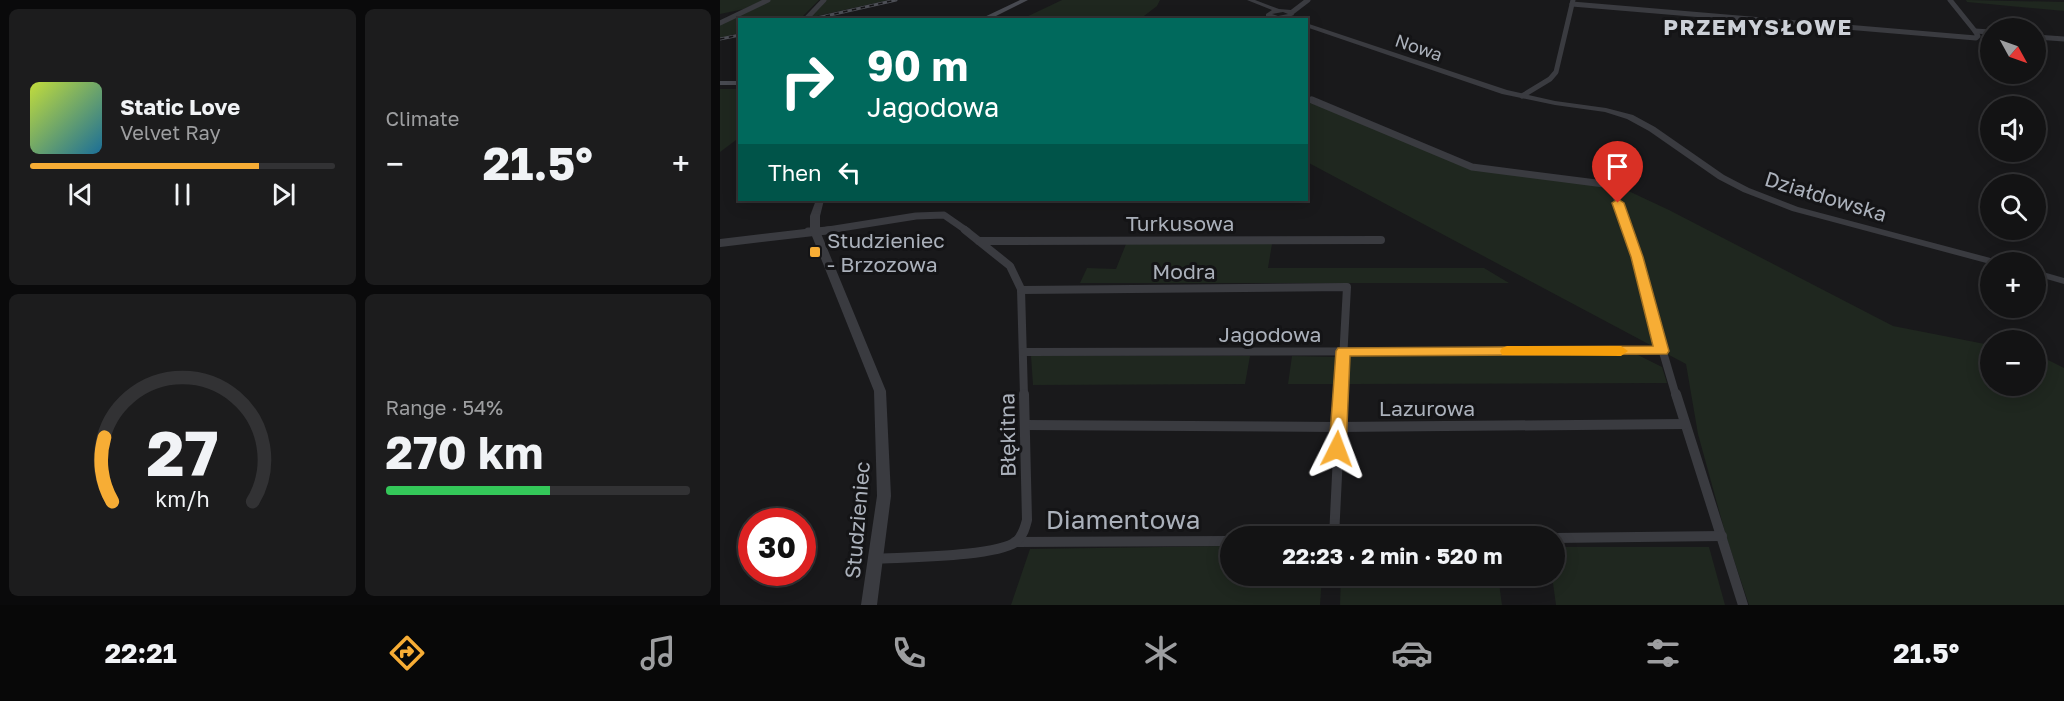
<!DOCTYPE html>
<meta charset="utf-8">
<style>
body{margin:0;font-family:"Golos Text",sans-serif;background:#1c1c1d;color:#f1f3f6;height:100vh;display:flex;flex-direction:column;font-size:22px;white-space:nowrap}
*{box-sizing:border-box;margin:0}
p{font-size:20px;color:#9d9ea0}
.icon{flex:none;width:33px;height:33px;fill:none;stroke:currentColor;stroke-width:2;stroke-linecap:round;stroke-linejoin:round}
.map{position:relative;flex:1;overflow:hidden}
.sheet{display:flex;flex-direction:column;gap:9px;padding:9px;background:#0a0a0b;width:720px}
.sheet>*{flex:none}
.top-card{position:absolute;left:18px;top:18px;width:570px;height:183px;border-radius:0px;box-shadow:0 3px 15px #0003,0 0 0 2px #323234;background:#00695c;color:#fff;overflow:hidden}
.needle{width:39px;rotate:130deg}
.fabs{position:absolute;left:1260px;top:18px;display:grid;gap:12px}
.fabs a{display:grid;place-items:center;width:66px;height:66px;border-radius:50%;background:#131314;box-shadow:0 3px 15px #0003,0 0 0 2px #323234;font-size:30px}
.speed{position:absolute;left:18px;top:508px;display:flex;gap:12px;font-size:30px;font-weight:700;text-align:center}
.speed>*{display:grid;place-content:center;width:78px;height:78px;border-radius:50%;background:#131314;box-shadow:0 3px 15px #0003,0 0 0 2px #323234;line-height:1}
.speed .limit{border:9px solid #d22;background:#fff;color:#111}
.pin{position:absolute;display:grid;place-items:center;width:51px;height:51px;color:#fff;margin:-62px -26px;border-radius:50% 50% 50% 0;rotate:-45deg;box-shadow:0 0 6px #0007}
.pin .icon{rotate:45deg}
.me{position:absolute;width:66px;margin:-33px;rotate:3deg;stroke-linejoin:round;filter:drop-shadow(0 0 4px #0008)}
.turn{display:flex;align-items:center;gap:21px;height:126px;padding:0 30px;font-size:27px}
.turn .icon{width:78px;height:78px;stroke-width:2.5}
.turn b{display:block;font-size:42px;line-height:51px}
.then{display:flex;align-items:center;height:57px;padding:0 30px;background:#0003;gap:12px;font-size:22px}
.big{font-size:45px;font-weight:700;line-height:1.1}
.sheet .card{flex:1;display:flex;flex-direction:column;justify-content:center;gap:9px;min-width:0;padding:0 21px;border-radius:9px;background:#1c1c1d}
.sheet .dial{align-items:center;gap:0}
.dial svg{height:156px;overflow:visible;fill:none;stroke:#323234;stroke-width:7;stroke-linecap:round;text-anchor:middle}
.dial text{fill:#f1f3f6;stroke:none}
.song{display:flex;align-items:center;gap:18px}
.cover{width:72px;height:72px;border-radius:9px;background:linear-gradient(135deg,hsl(70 70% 55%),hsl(200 70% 35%))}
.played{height:6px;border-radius:3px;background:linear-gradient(90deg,#f7ad35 75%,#323234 75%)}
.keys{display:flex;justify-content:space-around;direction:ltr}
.heat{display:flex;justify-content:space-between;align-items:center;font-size:33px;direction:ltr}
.charge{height:9px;border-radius:4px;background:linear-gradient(90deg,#34c759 54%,#323234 0)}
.sheet .tiles{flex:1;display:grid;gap:9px;grid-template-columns:repeat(2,1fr)}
.trip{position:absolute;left:500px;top:526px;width:345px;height:60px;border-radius:30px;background:#131314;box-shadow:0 3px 15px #0003,0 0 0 2px #323234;font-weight:700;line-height:60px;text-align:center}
.tab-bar{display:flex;height:96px;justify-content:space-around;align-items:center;background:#080808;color:#9d9ea0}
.tab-bar .icon{width:42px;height:42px}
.tab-bar .active{color:#f7ad35}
.tab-bar b{font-size:27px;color:#f1f3f6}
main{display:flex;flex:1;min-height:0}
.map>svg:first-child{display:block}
</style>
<main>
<section class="sheet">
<div class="tiles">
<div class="card">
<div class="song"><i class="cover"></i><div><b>Static Love</b><p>Velvet Ray</p></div></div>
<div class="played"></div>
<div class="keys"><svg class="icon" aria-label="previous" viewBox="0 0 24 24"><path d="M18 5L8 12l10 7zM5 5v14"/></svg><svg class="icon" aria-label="pause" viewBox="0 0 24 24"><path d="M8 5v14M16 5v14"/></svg><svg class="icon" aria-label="next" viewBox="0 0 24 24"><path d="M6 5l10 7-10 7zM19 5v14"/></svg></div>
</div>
<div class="card"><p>Climate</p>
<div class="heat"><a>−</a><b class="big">21.5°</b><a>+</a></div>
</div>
<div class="card dial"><svg viewBox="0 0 100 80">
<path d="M14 69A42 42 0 1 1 86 69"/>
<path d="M14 69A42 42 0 0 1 10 36" stroke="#f7ad35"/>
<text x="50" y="56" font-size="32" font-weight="700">27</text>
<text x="50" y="72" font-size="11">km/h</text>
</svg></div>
<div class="card"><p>Range · 54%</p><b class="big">270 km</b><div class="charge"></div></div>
</div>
</section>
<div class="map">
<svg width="1344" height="605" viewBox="0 0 1344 605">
<rect width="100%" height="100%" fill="#19191b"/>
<g fill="#1f271f">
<path d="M0 0H44L24 9 0 14Z"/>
<path d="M50 0H99L80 19 20 20 19 33 0 38V24Z"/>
<path d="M106 0H169L88 18Z"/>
<path d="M342 0H440L437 6 420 19H302Z"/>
<path d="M1246 0 1344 2V11L1247 2Z"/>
<path d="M0 89H17L19 93 20 137 0 152Z"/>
<path d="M586 99 764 171 902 188 949 210 1173 326 1270 345V386H1316V354L1344 368V605H1029L1006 536 978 434 966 364 587 162Z"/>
<path d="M406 244H552L548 268H764L789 283H360L367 268 396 269Z"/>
<path d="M918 355 942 367 947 383 629 384 630 356Z"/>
<path d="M311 356H530L525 384 313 385Z"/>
<path d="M572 356 617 357 614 384H568Z"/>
<path d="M510 546V576H602L600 605H291L310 549Z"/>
<path d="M834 547H989L1005 605H836L832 576H834Z"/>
<path d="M621 576H778L782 605H620Z"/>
</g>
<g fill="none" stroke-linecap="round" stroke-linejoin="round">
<g stroke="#3a3b40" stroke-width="5">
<path d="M852 4 1256 38 1258 36 1255 31 1230 0"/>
<path d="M571 13 588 0"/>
<path d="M85 20 104 0"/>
<path d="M0 23 48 0"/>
<path d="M1255 31 1270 32"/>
<path d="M1316 37 1344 39"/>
<path d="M802 96 830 79 836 72 853 0"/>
<path d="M586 98 596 102"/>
</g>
<g stroke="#3a3b40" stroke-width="7">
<path d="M592 100 752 167 892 185 908 231"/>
<path d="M88 231H102L196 216 224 215 247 231"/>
</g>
<g stroke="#3a3b40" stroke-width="8">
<path d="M245 230 290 266 301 289 304 396"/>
<path d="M907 230 956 396"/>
<path d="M259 241 661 240"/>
<path d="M0 243 111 230"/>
<path d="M301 290 627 287 621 396"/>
<path d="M303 352 942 351"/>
</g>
<g stroke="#3a3b40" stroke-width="10">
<path d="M956 394 1023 605"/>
<path d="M305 425 618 427 965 424"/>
<path d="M614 537 621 394"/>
<path d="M834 538 1002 536"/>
<path d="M295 542 510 541"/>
<path d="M154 559C182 557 278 557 297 541 303 535 305 528 307 520L304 394"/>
</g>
<g fill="#3a3b40" fill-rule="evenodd">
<path d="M527 0H535L559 9 571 10 574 15 559 20 546 16V14L552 10ZM563 12 568 14 558 16 552 14Z"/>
<path d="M586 23 787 90 835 101 886 108 913 115 935 127 1004 175 1029 188 1078 207 1278 260 1280 262 1270 264 1072 211 1023 192 998 179 929 131 907 119 885 112 835 105 782 94 586 27Z"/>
<path d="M96 200H104L100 216V231L166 391 171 496 157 605H141L157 496 154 391 90 231V216Z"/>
<path d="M1316 270 1344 278V284L1316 276Z"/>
</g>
<g fill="#484a51" fill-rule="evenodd">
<path d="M300 0H308L268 20H258Z"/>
<rect x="0" y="81" width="20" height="4"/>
</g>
<g stroke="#4d4f56" stroke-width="3">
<g id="rail">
<path d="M88 20 176 0"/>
<path d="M0 39 20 35"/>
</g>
</g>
<use href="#rail" stroke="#141416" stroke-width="1.5" stroke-dasharray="4.5" stroke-linecap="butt"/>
</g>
<path fill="#f7ad35" stroke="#a17022" stroke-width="1.5" d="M898 199 904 203 923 257 949 351 947 354 630 356 626 449 623 453 617 455 612 453 609 449 616 351 618 348 933 346 911 257 892 203Z"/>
<path fill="#f59e0b" d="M787 346H901L908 351 901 356 782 355 780 351 782 348Z"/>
<rect fill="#f7ad35" stroke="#141416" stroke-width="2" x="89" y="246" width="12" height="12" rx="3"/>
<g text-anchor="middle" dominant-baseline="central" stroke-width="6" stroke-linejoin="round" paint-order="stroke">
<g font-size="18" fill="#abb1bb" stroke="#141416">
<text transform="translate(699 47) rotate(19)">Nowa</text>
</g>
<g font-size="21" fill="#abb1bb" stroke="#141416">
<text transform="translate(1106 196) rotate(17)">Działdowska</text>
<text x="460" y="223">Turkusowa</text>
<text x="464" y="271">Modra</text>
<text x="550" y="334">Jagodowa</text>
<text x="707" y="408">Lazurowa</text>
<text transform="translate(287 435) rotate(-91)">Błękitna</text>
<text transform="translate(137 520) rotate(-85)">Studzieniec</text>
</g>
<g font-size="21" fill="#abb1bb" stroke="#141416" text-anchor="start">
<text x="107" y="240">Studzieniec<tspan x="107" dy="24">- Brzozowa</tspan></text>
</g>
<g font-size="22" font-weight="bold" letter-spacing="1.5" fill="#ccd0d7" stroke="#141416">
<text x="1038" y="26">PRZEMYSŁOWE</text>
</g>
<g font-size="26" fill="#abb1bb" stroke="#141416">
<text x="403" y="519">Diamentowa</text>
</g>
</g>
</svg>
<div class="fabs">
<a><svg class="needle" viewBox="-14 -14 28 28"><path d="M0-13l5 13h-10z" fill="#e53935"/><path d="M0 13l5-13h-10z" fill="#9d9ea0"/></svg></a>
<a><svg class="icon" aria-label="sound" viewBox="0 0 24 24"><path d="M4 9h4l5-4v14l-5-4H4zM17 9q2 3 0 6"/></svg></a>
<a><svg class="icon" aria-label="search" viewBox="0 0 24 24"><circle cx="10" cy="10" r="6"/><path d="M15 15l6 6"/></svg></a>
<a>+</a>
<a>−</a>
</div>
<div class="speed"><div class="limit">30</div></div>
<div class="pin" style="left:898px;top:203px;background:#d93025"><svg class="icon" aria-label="arrive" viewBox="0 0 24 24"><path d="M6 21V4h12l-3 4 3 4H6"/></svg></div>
<svg class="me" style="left:617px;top:449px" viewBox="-20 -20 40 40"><path d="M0-17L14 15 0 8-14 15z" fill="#f7ad35" stroke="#fff" stroke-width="4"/></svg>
<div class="trip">22:23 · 2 min · 520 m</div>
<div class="top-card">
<div class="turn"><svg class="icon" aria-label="right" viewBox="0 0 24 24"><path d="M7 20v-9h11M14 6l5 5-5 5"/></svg><div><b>90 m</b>Jagodowa</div></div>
<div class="then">Then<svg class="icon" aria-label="left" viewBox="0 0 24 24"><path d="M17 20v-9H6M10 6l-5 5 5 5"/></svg></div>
</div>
</div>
</main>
<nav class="tab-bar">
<b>22:21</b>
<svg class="icon active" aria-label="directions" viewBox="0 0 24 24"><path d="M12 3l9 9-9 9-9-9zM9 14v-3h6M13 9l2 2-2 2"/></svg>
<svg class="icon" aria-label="music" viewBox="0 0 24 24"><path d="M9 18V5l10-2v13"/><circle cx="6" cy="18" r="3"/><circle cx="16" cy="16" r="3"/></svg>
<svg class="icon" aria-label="phone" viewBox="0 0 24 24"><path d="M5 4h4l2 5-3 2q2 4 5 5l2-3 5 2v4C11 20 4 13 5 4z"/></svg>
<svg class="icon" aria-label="climate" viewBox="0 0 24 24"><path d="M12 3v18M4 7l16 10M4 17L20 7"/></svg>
<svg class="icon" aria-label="car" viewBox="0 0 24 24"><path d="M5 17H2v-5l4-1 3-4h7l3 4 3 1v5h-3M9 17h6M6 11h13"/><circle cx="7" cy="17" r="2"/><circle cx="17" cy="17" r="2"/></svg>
<svg class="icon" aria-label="filters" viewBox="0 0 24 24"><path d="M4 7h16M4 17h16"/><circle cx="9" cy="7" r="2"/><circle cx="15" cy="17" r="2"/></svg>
<b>21.5°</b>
</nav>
